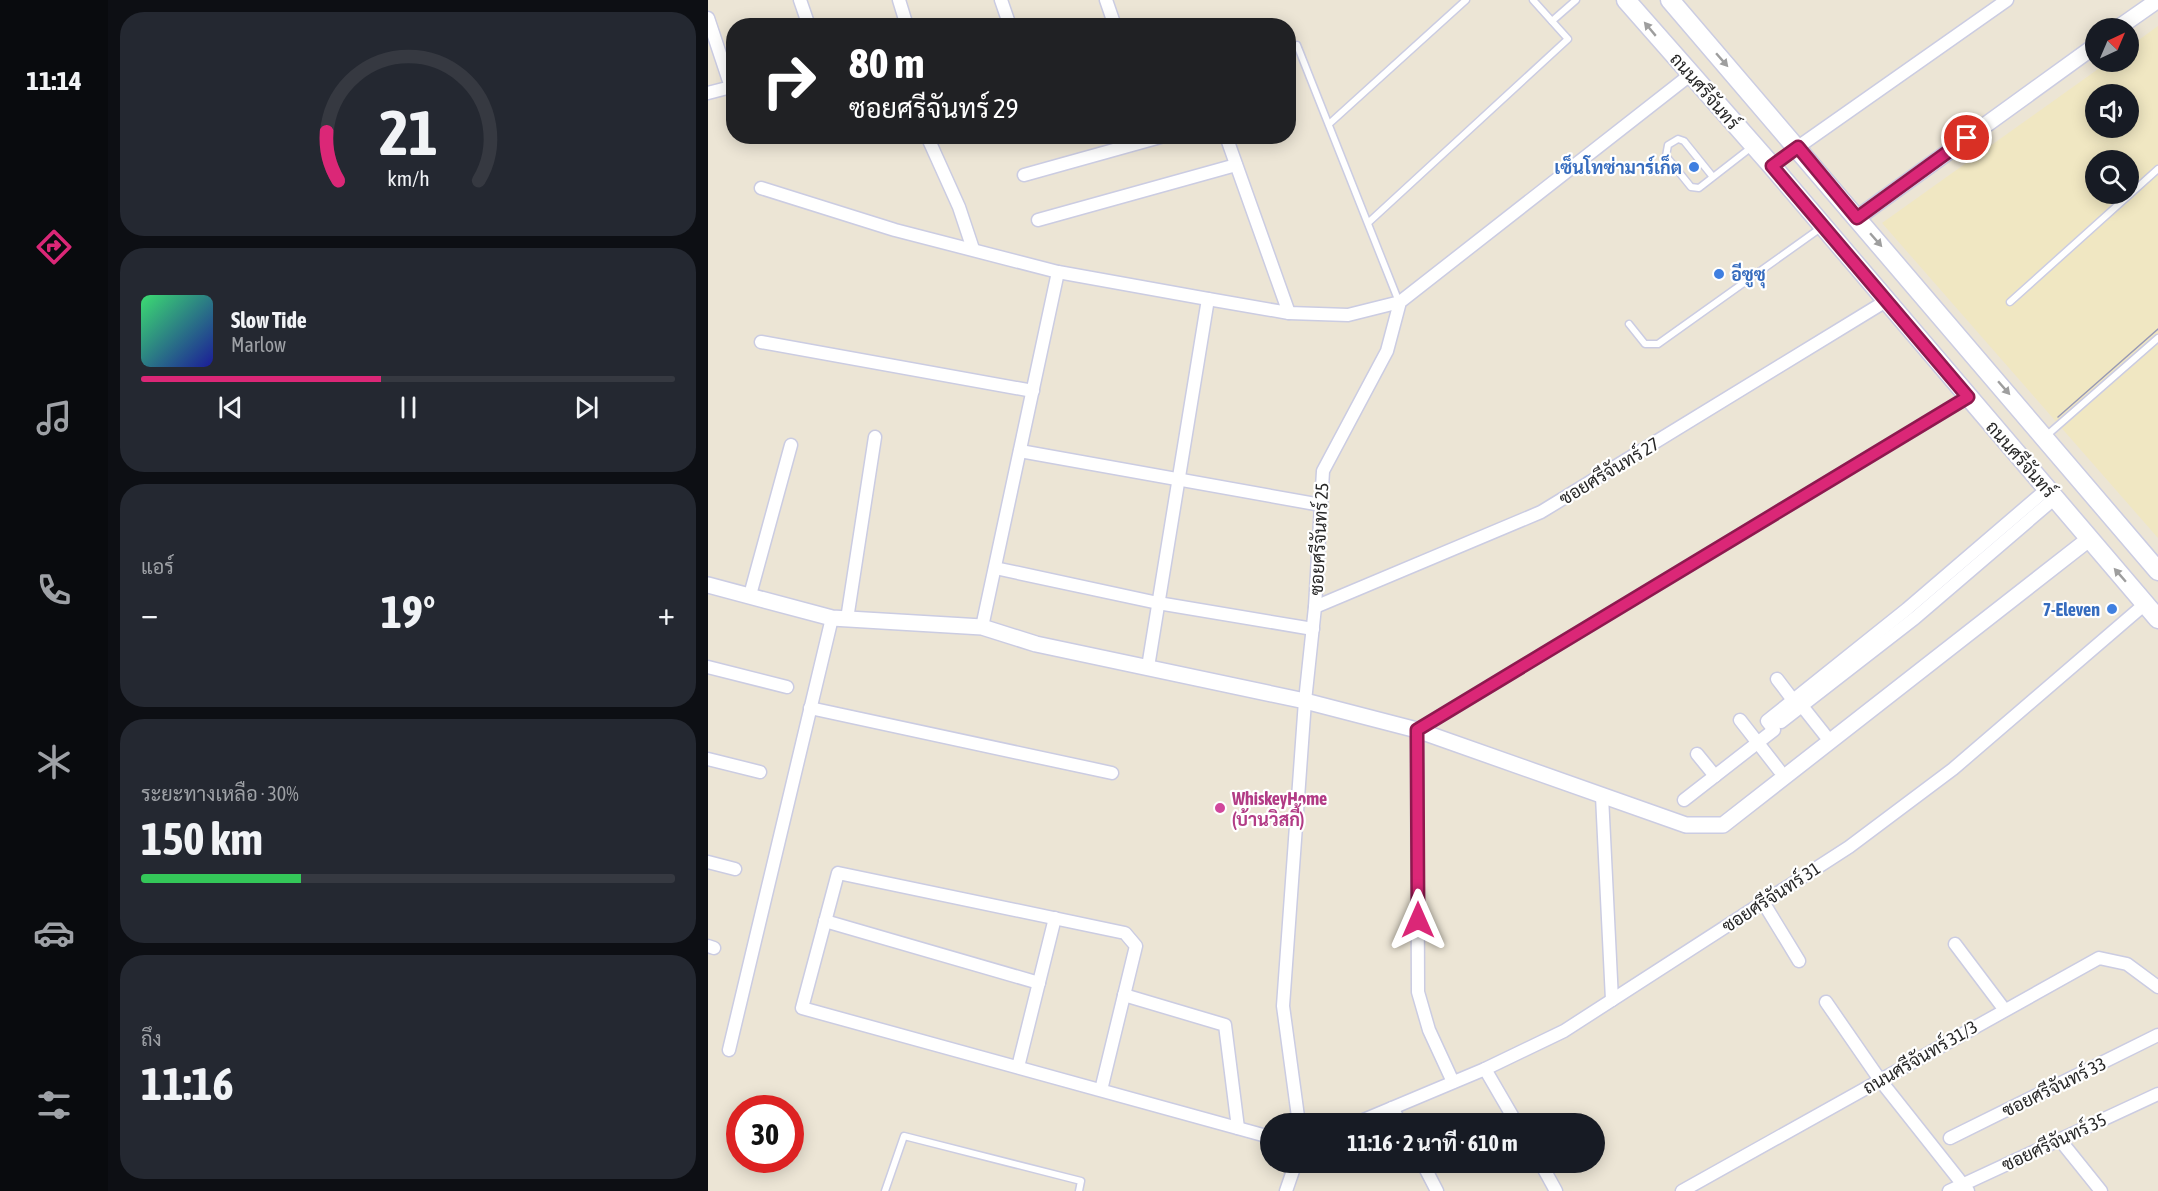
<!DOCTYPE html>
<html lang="th">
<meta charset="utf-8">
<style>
body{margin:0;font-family:"Asap Condensed",Sarabun,sans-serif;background:#242831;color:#f1f3f6;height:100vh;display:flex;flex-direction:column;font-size:22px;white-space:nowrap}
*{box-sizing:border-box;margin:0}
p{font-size:20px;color:#9ea1a6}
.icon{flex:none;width:33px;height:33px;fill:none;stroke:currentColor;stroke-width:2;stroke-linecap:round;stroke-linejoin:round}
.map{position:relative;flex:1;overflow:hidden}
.drawer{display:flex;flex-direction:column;gap:12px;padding:12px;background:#0d0f14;width:600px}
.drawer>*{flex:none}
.hud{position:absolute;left:18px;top:18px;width:570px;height:126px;border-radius:24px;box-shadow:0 3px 15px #0003;background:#202124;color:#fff;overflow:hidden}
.needle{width:39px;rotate:44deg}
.buttons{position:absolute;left:1377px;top:18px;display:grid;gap:12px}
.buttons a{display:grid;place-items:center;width:54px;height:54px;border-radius:50%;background:#171b24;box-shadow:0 3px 15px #0003;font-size:30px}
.speed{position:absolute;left:18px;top:1095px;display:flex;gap:12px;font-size:30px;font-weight:700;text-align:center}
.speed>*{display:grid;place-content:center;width:78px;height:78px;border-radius:50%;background:#171b24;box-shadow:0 3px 15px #0003;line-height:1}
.speed .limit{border:9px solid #d22;background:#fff;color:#111}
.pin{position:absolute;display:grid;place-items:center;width:51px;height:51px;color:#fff;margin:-26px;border:3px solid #fff;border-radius:50%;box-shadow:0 2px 6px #0007}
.me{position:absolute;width:66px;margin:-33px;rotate:0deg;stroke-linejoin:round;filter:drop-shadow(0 0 4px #0008)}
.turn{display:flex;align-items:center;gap:21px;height:126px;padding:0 24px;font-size:27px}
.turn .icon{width:78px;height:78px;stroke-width:2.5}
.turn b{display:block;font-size:42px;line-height:51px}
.big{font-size:45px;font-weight:700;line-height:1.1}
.drawer .widget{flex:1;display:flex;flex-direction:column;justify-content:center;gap:9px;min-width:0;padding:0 21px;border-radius:24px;background:#242831}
.drawer .dial{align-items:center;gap:0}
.dial svg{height:156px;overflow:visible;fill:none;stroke:#363941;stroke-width:7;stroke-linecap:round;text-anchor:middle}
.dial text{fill:#f1f3f6;stroke:none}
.song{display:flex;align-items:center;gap:18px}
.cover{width:72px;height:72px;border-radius:9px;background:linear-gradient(135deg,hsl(140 70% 55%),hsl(240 70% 35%))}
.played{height:6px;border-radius:3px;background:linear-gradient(90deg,#db2777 45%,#363941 45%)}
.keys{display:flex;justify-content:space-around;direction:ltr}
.heat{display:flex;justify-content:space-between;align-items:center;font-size:33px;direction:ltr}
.charge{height:9px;border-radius:4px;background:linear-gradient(90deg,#34c759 30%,#363941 0)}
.trip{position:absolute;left:552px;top:1113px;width:345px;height:60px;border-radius:30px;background:#171b24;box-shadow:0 3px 15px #0003;font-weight:700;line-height:60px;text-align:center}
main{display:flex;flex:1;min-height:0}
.tabs{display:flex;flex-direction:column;width:108px;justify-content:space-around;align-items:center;background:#090b0e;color:#9ea1a6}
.tabs .icon{width:42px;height:42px}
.tabs .active{color:#db2777}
.tabs b{font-size:27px;color:#f1f3f6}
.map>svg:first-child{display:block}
</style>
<main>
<nav class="tabs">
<b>11:14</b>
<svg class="icon active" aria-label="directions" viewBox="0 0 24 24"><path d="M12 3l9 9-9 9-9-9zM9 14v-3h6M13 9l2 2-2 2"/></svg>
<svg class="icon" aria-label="music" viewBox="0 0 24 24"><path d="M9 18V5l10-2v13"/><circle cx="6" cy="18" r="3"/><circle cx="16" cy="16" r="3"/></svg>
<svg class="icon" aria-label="phone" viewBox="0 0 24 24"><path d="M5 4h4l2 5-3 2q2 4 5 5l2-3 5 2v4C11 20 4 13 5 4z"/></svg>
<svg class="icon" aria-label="climate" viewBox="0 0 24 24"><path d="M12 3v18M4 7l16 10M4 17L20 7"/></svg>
<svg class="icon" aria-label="car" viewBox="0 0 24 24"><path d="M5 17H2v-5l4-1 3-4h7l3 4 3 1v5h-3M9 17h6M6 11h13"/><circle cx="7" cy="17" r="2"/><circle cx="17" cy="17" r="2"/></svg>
<svg class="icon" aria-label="filters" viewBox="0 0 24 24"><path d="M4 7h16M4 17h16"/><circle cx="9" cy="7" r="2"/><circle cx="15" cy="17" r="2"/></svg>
</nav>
<section class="drawer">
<div class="widget dial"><svg viewBox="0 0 100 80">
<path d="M14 69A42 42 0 1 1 86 69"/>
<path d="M14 69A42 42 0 0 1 8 44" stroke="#db2777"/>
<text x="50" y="56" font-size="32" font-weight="700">21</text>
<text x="50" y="72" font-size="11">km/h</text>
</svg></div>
<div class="widget">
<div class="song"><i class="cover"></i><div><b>Slow Tide</b><p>Marlow</p></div></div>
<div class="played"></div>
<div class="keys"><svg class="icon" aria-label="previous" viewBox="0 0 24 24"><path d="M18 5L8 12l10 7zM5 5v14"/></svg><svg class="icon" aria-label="pause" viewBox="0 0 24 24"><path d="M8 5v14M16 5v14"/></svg><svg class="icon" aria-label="next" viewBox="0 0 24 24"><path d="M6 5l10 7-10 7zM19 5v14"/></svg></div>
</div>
<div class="widget"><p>แอร์</p>
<div class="heat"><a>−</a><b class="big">19°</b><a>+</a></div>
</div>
<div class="widget"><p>ระยะทางเหลือ · 30%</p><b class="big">150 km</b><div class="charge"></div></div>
<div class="widget"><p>ถึง</p><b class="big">11:16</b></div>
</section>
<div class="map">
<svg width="1450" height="1191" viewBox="0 0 1450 1191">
<rect width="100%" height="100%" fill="#ece5d5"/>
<path fill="#f0e7c2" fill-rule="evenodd" d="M1450 26V538L1174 223 1400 62H1420L1421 47ZM1388 94H1420V128H1388ZM1388 160H1420V194H1388Z"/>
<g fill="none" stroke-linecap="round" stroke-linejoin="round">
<g stroke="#cbcce2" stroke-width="9">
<g id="service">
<path d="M844 21 868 0"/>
<path d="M589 45 691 302"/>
<path d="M621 124 758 0"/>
<path d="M1005 177 976 141 970 139 960 145 958 156 983 187 991 188 1045 146"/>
<path d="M661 222 860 39 825 0"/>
<path d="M1302 302 1450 169"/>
<path d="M921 324 937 344H950L1114 227"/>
<path d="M1338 436 1450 338"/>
<path d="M177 1191 196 1136 373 1181 371 1191"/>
</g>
</g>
<g stroke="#cbcce2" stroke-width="15">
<g id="minor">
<path d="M92 0 101 26"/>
<path d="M191 0 199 26"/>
<path d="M293 0 302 26"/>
<path d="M398 0 407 26"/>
<path d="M0 18 23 87 0 93"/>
<path d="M219 136 251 207 265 249"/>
<path d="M518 136 581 313"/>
<path d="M1090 147 1299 0"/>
<path d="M316 175 456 136"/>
<path d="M53 188 187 230 350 272 500 299 581 313 640 315 692 302"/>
<path d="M330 220 528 165"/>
<path d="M53 342 325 391"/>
<path d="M312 451 613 505"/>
<path d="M287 568 450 603 605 629"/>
<path d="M42 595 83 445"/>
<path d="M607 607 833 512 1178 301"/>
<path d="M139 619 167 437"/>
<path d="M274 627 350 272"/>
<path d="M0 667 79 687"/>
<path d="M440 667 500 299"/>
<path d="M1069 679 1085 700"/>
<path d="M1094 706 1117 735"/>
<path d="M102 708 404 773"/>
<path d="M1032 720 1071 770"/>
<path d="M1073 722 1207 618 1347 498"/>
<path d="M989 754 1007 776"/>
<path d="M0 759 52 772"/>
<path d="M894 796 904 1000"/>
<path d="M976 800 1066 730 1059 721 1199 609 1339 489"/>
<path d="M0 862 27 869"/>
<path d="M1055 902 1091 961"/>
<path d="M117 921 331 983"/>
<path d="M1247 944 1296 1009"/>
<path d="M0 946 6 948"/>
<path d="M416 995 517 1025 530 1128"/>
<path d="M1118 1002 1172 1080 1260 1191"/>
<path d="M21 1050 124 618"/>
<path d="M310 1067 347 918"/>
<path d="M777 1069 809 1124"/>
<path d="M745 1082 721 1030 710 992 709 730 1260 397"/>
<path d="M393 1090 428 946 417 933 130 873 94 1008 562 1137"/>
<path d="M684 1108 693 1124"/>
<path d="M591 1124 575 1006 597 701 607 607 615 471 679 351 692 302 982 75"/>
<path d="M646 1124 777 1069 856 1031 1141 847 1245 769 1437 604"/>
<path d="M1242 1138 1450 1035"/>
<path d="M1352 1140 1393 1191"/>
<path d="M714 1162 729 1191"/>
<path d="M832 1162 848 1191"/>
<path d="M578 1191 588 1162"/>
<path d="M974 1191 1391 958 1419 964 1450 987"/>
<path d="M1241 1191 1450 1094"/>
</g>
</g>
<g stroke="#cbcce2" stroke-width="18">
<g id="tertiary">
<path d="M1410 28 1450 0"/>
<path d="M1149 218 1388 45"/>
<path d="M0 585 124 618 274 627 328 644 597 701 709 730 978 825H1015L1381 539"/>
</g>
</g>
<g stroke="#cbcce2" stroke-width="21">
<g id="secondary">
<path d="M918 0 1064 166 1450 619"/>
<path d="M962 0 1450 571"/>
</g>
</g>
<use href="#service" stroke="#fff" stroke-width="6"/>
<use href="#minor" stroke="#fff" stroke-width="12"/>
<use href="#tertiary" stroke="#fff" stroke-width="15"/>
<use href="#secondary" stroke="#fff" stroke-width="18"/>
<path stroke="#9899b4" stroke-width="1.5" d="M1350 417 1450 329"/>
</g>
<defs><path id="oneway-solid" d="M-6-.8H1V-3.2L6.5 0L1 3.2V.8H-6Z" transform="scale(1.5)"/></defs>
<g fill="#9e9e9e">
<use href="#oneway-solid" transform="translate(942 29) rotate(-130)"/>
<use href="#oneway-solid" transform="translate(1014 60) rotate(49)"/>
<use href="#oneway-solid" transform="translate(1168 240) rotate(49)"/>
<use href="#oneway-solid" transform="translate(1296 388) rotate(49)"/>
<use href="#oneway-solid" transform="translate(1412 575) rotate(-131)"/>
</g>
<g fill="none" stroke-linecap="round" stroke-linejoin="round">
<g stroke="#8e194d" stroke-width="15">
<path id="route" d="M710 920 709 730 1260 397 1064 166 1090 147 1149 218 1259 138"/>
</g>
<use href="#route" stroke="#db2777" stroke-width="10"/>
</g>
<g fill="#3f7fe0" stroke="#fff" stroke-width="2">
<circle cx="986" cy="167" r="6"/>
<circle cx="1011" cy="274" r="6"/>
<circle cx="1404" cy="609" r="6"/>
</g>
<circle fill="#d1479c" stroke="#fff" stroke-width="2" cx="512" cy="808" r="6"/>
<g text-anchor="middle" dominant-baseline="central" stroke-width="4.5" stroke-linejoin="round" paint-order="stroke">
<g font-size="18" fill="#272727" stroke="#fff">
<text transform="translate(997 91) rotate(49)">ถนนศรีจันทร์</text>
<text transform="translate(1313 459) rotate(49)">ถนนศรีจันทร์</text>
<text transform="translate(901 471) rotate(-31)">ซอยศรีจันทร์ 27</text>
<text transform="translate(611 539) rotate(-87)">ซอยศรีจันทร์ 25</text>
<text transform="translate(1063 897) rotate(-33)">ซอยศรีจันทร์ 31</text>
<text transform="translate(1212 1057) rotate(-30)">ถนนศรีจันทร์ 31/3</text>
<text transform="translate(1346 1087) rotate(-26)">ซอยศรีจันทร์ 33</text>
<text transform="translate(1346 1142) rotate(-25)">ซอยศรีจันทร์ 35</text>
</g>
<g font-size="18" font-weight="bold" fill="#366cbe" stroke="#fff" text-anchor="end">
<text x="974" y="167">เซ็นโทซ่ามาร์เก็ต</text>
<text x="1023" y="274" text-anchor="start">อีซูซุ</text>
<text x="1392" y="609">7-Eleven</text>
</g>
<g font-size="18" font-weight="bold" fill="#b23c85" stroke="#fff" text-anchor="start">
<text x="524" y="798">WhiskeyHome<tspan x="524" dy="21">(บ้านวิสกี้)</tspan></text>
</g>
</g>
</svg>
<div class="buttons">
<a><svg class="needle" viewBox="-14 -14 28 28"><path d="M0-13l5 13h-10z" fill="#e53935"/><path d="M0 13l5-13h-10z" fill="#9ea1a6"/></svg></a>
<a><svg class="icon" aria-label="sound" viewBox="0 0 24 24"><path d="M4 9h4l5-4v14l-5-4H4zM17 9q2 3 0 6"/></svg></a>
<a><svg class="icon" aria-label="search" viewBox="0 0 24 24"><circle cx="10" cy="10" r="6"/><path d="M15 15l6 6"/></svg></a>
</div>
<div class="speed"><div class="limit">30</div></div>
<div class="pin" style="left:1259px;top:138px;background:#d93025"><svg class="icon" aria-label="arrive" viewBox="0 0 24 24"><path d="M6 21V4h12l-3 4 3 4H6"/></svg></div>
<svg class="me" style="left:710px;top:920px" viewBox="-20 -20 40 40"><path d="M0-17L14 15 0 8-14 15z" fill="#db2777" stroke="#fff" stroke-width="4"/></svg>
<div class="trip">11:16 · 2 นาที · 610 m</div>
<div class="hud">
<div class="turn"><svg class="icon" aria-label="right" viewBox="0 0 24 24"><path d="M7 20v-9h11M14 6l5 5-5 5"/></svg><div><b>80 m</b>ซอยศรีจันทร์ 29</div></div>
</div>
</div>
</main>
